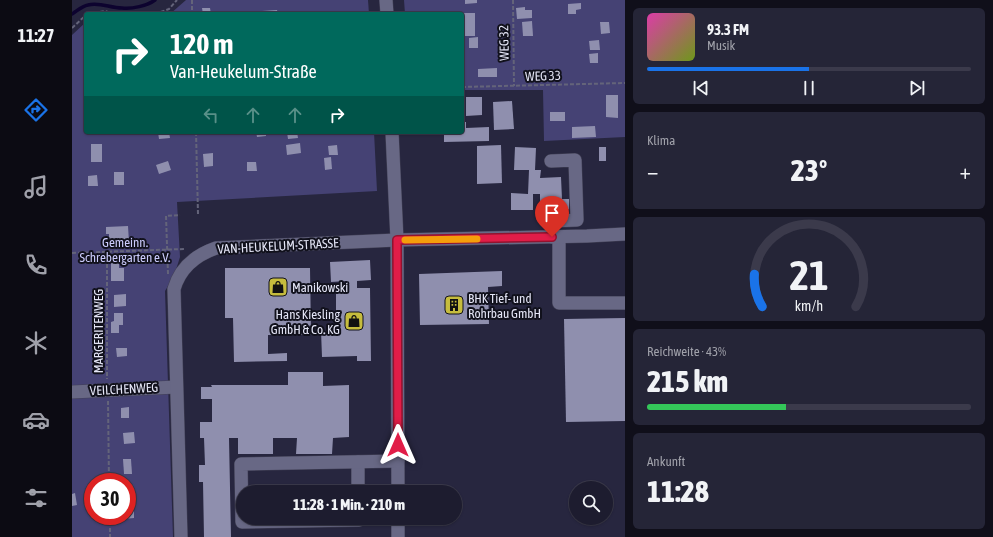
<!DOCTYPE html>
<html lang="de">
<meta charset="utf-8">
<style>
body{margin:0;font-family:"Asap Condensed",sans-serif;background:#252537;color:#f1f3f6;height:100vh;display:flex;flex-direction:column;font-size:15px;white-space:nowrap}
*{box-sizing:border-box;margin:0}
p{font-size:13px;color:#a0a1aa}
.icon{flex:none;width:22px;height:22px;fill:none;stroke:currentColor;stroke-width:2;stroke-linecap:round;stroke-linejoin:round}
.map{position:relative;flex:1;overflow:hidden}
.details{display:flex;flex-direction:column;gap:8px;padding:8px;background:#100f1a;width:368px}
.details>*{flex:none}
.guide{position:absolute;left:12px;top:12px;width:380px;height:122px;border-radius:4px;box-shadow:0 1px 3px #0004,0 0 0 1px #3b3a4b;background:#00695c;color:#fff;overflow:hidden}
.controls{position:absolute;left:497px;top:481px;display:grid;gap:8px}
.controls a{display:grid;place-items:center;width:44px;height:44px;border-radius:50%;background:#1d1c2f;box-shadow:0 1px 3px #0004,0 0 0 1px #3b3a4b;font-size:20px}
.speed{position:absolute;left:12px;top:473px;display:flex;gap:8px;font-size:20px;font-weight:700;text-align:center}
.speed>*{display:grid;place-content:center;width:52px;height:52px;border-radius:50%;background:#1d1c2f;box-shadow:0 1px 3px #0004,0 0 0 1px #3b3a4b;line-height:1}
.speed .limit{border:6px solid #d22;background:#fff;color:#111}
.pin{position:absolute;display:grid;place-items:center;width:34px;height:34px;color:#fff;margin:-41px -17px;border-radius:50% 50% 50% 0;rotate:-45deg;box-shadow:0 0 4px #0007}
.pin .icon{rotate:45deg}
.me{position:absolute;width:44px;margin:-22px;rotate:0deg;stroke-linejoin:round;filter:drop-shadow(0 0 3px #0008)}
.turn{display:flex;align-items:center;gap:14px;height:84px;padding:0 20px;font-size:18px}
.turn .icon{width:52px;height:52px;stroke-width:2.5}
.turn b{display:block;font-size:28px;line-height:34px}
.lanes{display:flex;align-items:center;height:38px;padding:0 20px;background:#0003;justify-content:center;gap:20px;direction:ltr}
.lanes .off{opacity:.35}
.big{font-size:30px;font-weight:800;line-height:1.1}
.details .tile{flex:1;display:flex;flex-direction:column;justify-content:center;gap:6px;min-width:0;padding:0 14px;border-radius:6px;background:#252537}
.details .dial{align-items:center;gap:0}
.dial svg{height:104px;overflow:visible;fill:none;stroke:#3b3a4b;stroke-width:7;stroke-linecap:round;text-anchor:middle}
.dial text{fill:#f1f3f6;stroke:none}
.song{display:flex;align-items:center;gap:12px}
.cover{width:48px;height:48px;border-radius:6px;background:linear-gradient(135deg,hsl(320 70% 55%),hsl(80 70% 35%))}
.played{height:4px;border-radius:2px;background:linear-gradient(90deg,#1a73e8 50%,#3b3a4b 50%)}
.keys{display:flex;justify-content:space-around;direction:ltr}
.heat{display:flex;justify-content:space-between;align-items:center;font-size:22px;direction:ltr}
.charge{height:6px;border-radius:3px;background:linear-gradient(90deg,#34c759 43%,#3b3a4b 0)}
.trip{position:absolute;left:164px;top:485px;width:226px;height:40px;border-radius:20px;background:#1d1c2f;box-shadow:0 1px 3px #0004,0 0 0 1px #3b3a4b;font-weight:800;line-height:40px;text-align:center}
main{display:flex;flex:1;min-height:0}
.tab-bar{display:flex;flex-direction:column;width:72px;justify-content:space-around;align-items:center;background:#0c0b13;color:#a0a1aa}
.tab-bar .icon{width:28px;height:28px}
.tab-bar .active{color:#1a73e8}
.tab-bar b{font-size:18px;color:#f1f3f6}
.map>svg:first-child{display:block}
</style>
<main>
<nav class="tab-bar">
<b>11:27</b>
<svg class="icon active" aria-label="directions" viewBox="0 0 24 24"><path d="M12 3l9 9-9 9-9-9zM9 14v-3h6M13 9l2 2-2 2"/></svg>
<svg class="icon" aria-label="music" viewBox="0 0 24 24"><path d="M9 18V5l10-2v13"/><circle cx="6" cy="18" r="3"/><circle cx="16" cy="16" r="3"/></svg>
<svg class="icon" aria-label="phone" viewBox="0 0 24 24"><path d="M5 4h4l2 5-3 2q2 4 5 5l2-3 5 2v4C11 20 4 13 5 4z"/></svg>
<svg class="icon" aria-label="climate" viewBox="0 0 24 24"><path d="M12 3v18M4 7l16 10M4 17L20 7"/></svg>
<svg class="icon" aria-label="car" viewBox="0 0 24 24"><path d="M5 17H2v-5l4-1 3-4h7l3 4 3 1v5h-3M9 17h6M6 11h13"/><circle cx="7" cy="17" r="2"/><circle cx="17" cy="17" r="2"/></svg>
<svg class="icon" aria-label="filters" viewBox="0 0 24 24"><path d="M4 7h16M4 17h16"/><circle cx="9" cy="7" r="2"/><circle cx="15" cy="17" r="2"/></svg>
</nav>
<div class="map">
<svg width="553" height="537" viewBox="0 0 553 537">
<rect width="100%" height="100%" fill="#27263f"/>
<g fill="#454274" fill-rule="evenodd">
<path d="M114 0H296L297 14H98Z"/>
<path d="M332 0H553V137L472 141 471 90H390V14H333Z"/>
<path d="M14 22V132H302L305 191 105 202 108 257 102 276 93 291 101 537H0V35ZM21 482H55V516H21Z"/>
</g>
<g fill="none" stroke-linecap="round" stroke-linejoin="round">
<path stroke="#0d032f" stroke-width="3.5" d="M0 14C5 11 10 6 16 5 28 2 38 8 50 8 60 9 75 6 83 0"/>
</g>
<g fill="#8f8fae">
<path d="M393 0H405V3L393 4Z"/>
<path d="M509 3V9L504 10V14H496V4Z"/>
<path d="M453 7V10H460V18L445 19 444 8Z"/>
<path d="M130 8H138L139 14H131Z"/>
<path d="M205 10 206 14H190V11Z"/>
<rect x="390" y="13" width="13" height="23"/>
<path d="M460 21 461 36H451L450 22Z"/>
<path d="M528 22H537L538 33 529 34Z"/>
<path d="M406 37V48H397V38Z"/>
<path d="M527 40 528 50H518L517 41Z"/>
<path d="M526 53V63H518L517 54Z"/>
<path d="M425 68V77H406V69Z"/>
<path d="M534 95H546V118L534 117Z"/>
<path d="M394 97H410V115L394 116Z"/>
<path d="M440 101 442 129 422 130 421 102Z"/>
<rect x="478" y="112" width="15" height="9"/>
<path d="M390 122H394V128L417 127V141L372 142V132H390Z"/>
<path d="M523 126 524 137 500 138V127Z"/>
<path d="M86 132H97L98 138 87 139Z"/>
<path d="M184 132H194V136L185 137Z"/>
<path d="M215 132H225L226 138 216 139Z"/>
<path d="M228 143 229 153 215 155 214 145Z"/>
<rect x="19" y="144" width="11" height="18"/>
<path d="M265 145 266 155H257L256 146Z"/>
<path d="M429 145 430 183 405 184V146Z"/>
<path d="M443 147 464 148 463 170H469L468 178 489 177 490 199H497V209L490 214H468V194H461V210H439V193L456 194 457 170H442Z"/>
<rect x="527" y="147" width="7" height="14"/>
<path d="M141 153V166L132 167 131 154Z"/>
<path d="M259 157 260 169 253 170 252 158Z"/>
<path d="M96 161 99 170 87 174 84 165Z"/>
<path d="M175 162H184L185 171H175Z"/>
<rect x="42" y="172" width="10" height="13"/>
<path d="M25 175 26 186H16V176Z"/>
<path d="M56 226 57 242 37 243V234H34V227Z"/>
<path d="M298 260 299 280 285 281V288H298L299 361H285V356L250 357 249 331H264V288H275V281L259 282 258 262Z"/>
<path d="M39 263H47V268H52V281H39Z"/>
<path d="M153 268H238L239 335H196V354L215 353V361L162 362 161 318H153Z"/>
<path d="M430 271V286L416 287 417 324 348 325 347 274Z"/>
<path d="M54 294V306L42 307V295Z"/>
<path d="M42 313H51V325H47V333H39V322L42 321Z"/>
<path d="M553 318V421L494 422 492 319Z"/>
<path d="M44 348H55V356L45 357Z"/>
<path d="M216 372H251V386L277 385V437L261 438 260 454H224L225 438H201V454H166V438H157L159 537H132L131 482H127V465H133L132 438H128V422H140V399H129V387H140L139 385H216Z"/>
<path d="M57 407V418H49V408Z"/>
<path d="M62 432 63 443 52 444 51 433Z"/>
<path d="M51 459H59L60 474H52Z"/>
<path d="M3 493 5 505 0 506V494Z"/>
<path d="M55 504H62V518L51 519V516H55Z"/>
</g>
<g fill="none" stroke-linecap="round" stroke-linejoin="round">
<g stroke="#434257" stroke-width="14">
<g id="minor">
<path d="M314 0 315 14"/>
<path d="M320 132 325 240 326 492"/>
<path d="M479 161 503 160 505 220 480 221V237"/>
<path d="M487 237V303H553"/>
<path d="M0 392 104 387"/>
<path d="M286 462V492"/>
<path d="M287 518V520L170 522 169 464 326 461"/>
<path d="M109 537 102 289C108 268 124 255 144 248L325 240 515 236 553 234"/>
<path d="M326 537V518"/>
</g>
</g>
<g stroke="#64647a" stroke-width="2" stroke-dasharray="4 2" stroke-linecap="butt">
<path d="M120 0V14"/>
<path d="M441 0 442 86"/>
<path d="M16 14 33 11 43 14"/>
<path d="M83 14 97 9 105 0"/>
<path d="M0 28 14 15"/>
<path d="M390 87 553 83"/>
<path d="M124 132 126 214"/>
<path d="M35 252V379"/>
<path d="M0 253 112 249"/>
<path d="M96 274 94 216 108 215"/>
<path d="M36 401 37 482"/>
<path d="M38 516V537"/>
</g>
<use href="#minor" stroke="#686885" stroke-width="13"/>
</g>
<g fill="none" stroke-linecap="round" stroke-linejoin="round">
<g stroke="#92132f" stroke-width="10">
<path id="route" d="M326 445 325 240 480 237"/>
</g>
<use href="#route" stroke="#e11d48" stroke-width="7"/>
<path stroke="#f59e0b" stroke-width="7" d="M333 240 405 239"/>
</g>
<defs>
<g id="shop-square" transform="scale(1)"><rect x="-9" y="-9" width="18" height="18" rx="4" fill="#c6bc3d" stroke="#11111c"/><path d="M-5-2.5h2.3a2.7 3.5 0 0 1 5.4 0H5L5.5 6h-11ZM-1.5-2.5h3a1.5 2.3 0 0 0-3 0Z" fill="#111"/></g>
<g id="building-square" transform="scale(1)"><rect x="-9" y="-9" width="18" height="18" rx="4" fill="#c6bc3d" stroke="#11111c"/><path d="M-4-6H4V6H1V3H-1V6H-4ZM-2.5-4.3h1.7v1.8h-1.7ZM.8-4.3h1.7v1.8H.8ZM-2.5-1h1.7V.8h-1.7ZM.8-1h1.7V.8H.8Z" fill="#111"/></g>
</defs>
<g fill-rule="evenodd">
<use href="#shop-square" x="206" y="287"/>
<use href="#building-square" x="382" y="305"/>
<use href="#shop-square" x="282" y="321"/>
</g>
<g text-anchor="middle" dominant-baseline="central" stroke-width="4" stroke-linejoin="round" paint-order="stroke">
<g font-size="13" fill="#e4e5f6" stroke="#11111c">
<text transform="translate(432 43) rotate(-91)">WEG 32</text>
<text transform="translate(471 76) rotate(-2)">WEG 33</text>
<text transform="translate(206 246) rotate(-3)">VAN-HEUKELUM-STRASSE</text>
<text transform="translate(26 331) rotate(-90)">MARGERITENWEG</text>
<text transform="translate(52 389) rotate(-3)">VEILCHENWEG</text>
</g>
<g font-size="13" fill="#ccccfd" stroke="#11111c">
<text x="53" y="242">Gemeinn.<tspan x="53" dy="15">Schrebergarten e.V.</tspan></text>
</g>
<g font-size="13" fill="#e4e5f6" stroke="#11111c" text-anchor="start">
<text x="220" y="287">Manikowski</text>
<text x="396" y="298">BHK Tief- und<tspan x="396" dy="15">Rohrbau GmbH</tspan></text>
<text x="268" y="314" text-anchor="end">Hans Kiesling<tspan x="268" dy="15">GmbH &amp; Co. KG</tspan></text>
</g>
</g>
</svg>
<div class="controls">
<a><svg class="icon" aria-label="search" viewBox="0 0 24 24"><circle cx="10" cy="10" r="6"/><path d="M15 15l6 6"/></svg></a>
</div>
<div class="speed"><div class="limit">30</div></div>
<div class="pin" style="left:480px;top:237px;background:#d93025"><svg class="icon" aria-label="arrive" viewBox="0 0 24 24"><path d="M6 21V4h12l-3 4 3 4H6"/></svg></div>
<svg class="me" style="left:326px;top:445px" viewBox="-20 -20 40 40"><path d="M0-17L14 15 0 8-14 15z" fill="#e11d48" stroke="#fff" stroke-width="4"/></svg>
<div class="trip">11:28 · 1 Min. · 210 m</div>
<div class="guide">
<div class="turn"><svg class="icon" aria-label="right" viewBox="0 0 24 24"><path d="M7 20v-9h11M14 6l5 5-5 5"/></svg><div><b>120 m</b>Van-Heukelum-Straße</div></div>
<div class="lanes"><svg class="icon off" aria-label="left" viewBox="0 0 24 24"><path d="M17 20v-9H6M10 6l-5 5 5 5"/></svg><svg class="icon off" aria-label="ahead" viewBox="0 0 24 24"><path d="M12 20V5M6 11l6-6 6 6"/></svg><svg class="icon off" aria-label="ahead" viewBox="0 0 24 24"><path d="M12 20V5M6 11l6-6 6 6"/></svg><svg class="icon" aria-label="right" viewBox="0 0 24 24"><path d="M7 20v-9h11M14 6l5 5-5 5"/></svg></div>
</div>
</div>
<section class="details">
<div class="tile">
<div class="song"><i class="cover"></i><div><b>93.3 FM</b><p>Musik</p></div></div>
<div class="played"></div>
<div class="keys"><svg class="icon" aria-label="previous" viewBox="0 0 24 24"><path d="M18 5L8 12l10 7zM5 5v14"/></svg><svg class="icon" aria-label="pause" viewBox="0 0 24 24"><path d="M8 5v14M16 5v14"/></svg><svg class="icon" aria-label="next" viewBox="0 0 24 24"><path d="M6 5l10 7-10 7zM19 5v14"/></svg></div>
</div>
<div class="tile"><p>Klima</p>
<div class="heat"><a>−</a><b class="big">23°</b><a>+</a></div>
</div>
<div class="tile dial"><svg viewBox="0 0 100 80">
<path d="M14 69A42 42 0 1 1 86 69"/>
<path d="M14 69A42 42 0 0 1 8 44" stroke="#1a73e8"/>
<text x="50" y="56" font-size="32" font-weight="700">21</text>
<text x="50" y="72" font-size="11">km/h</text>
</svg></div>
<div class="tile"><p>Reichweite · 43%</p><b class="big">215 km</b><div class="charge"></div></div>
<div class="tile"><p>Ankunft</p><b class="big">11:28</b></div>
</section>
</main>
